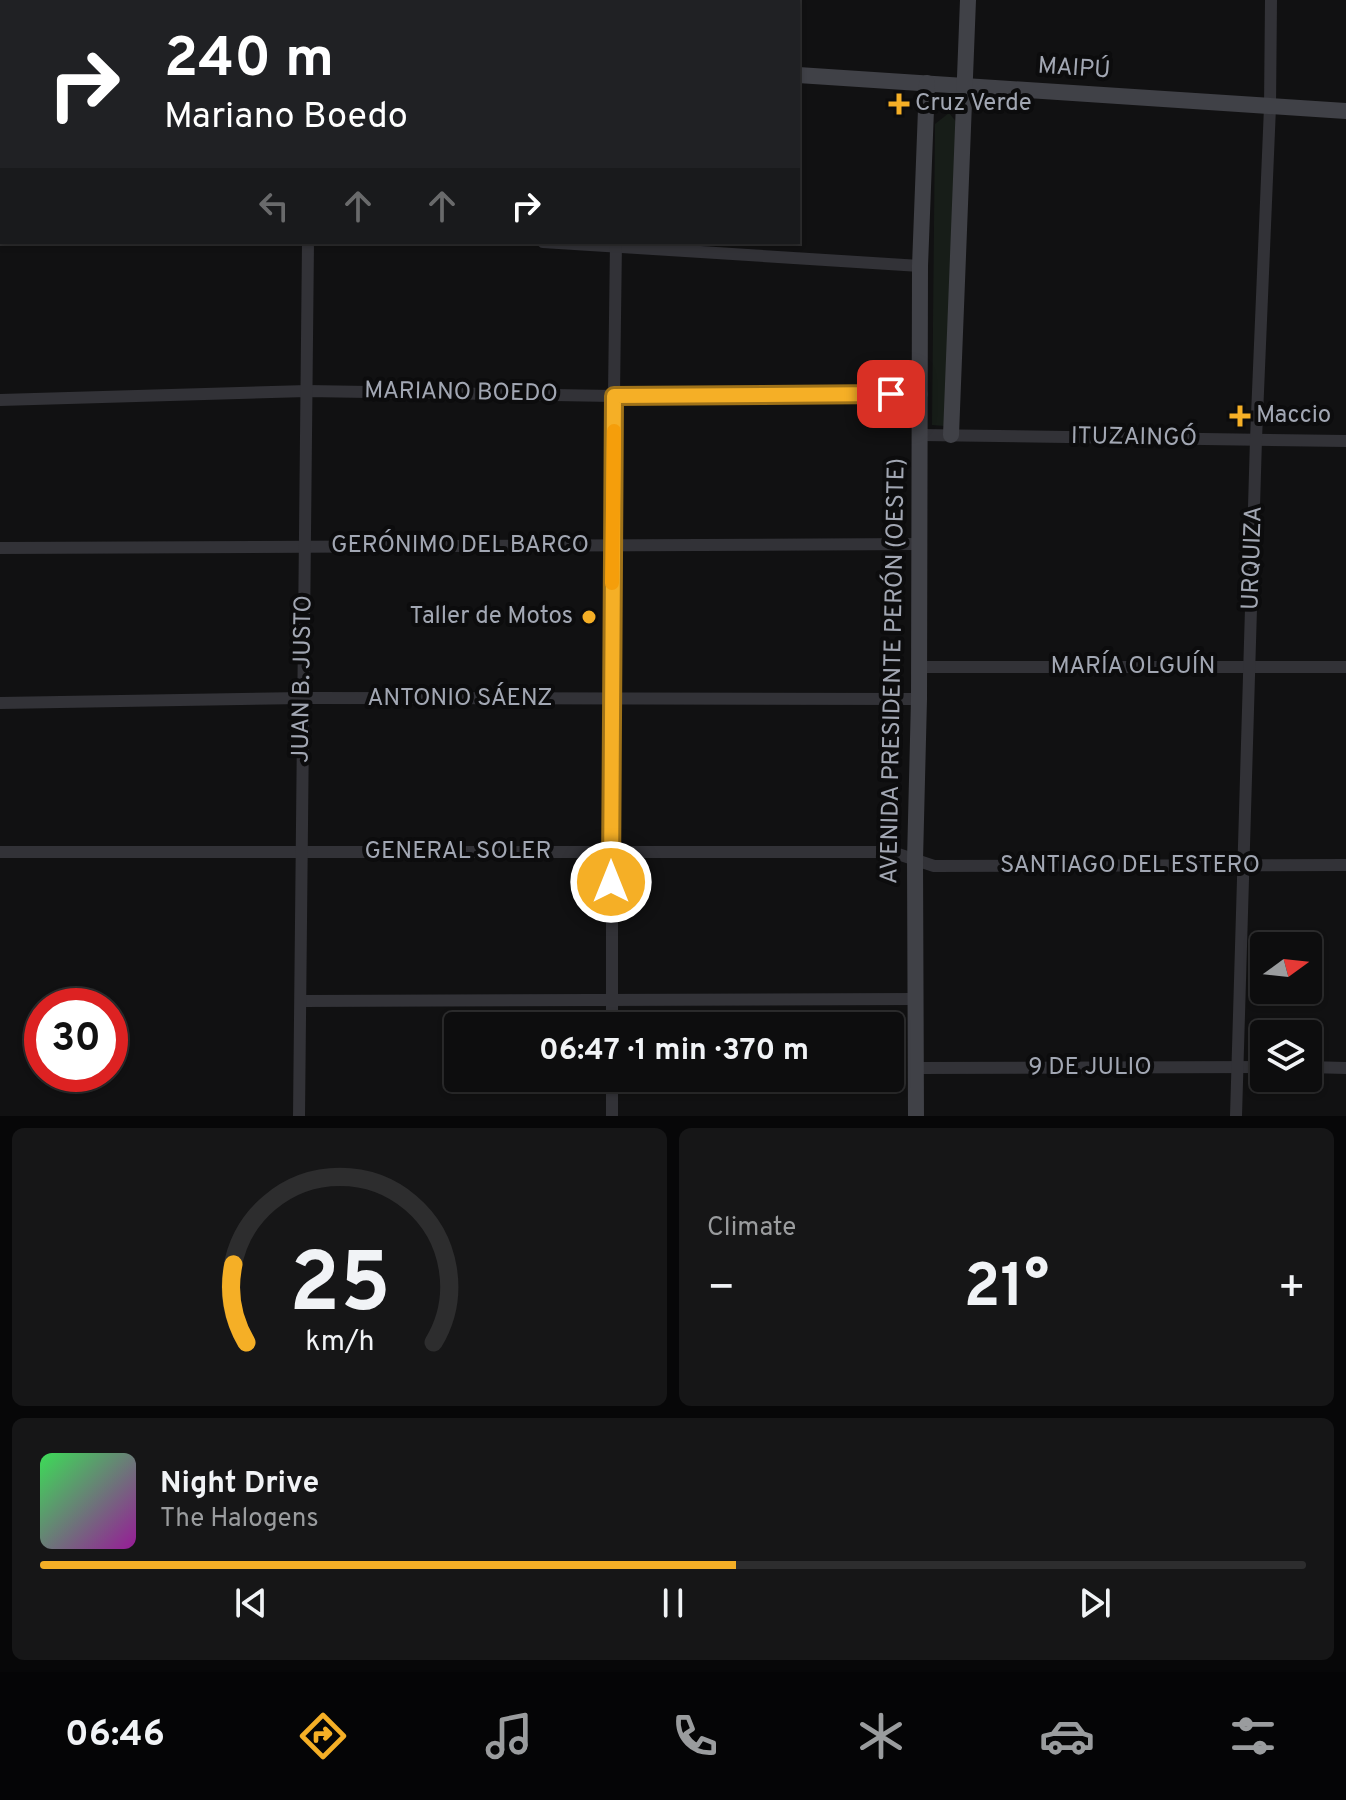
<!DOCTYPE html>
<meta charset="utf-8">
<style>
body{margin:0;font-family:Overpass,sans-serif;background:#161617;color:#f1f3f6;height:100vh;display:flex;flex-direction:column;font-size:30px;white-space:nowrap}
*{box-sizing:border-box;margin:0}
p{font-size:26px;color:#9a9c9e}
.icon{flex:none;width:44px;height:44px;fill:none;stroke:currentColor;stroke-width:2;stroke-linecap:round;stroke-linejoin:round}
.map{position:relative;height:1116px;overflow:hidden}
.drawer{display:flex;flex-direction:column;gap:12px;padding:12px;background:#070708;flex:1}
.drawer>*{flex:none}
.hud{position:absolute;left:0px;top:0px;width:800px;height:244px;box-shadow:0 2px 6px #0004,0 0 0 2px #2d2d2e;background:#202124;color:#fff;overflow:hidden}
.needle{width:52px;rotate:75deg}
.buttons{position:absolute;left:1250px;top:932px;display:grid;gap:16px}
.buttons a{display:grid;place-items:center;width:72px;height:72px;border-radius:8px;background:#0d0d0e;box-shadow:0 2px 6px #0004,0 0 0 2px #2d2d2e;font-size:40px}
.speed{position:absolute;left:24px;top:988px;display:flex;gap:16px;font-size:40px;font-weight:700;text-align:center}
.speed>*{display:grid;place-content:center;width:104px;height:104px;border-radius:50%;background:#0d0d0e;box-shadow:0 2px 6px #0004,0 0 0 2px #2d2d2e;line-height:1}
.speed .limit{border:12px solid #d22;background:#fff;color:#111}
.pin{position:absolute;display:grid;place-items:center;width:68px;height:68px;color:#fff;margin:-34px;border-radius:16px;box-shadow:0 4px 12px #0006}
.me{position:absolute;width:88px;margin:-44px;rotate:0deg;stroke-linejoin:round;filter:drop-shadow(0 0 6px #0008)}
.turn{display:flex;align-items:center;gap:28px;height:168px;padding:0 32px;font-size:36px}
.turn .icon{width:104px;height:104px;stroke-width:2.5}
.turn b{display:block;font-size:56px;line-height:68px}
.lanes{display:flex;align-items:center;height:76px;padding:0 32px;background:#0003;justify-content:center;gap:40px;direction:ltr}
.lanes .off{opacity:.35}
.big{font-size:60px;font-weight:700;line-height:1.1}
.drawer .card{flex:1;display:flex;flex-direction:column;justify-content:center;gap:12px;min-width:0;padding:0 28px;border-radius:12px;background:#161617}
.drawer .dial{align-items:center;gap:0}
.dial svg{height:208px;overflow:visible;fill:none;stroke:#2d2d2e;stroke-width:7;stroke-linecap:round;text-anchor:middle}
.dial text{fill:#f1f3f6;stroke:none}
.song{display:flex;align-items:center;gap:24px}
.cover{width:96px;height:96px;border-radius:12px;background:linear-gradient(135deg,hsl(130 70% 55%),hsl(300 70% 35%))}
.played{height:8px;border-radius:4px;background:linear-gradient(90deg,#f5af26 55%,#2d2d2e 55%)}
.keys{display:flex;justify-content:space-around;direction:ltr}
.heat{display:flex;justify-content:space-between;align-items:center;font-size:44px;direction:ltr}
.drawer .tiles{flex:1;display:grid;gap:12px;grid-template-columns:1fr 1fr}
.card:last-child{grid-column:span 2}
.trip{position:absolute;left:444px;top:1012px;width:460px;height:80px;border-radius:8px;background:#0d0d0e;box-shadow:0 2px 6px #0004,0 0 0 2px #2d2d2e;font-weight:700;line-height:80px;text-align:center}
.dock{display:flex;height:128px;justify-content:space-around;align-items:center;background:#050506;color:#9a9c9e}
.dock .icon{width:56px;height:56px}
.dock .on{color:#f5af26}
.dock b{font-size:36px;color:#f1f3f6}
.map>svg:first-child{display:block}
</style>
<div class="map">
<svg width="1346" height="1116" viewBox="0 0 1346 1116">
<rect width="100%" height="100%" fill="#111112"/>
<path fill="#171d18" d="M949 113 958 124 944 426 932 425 935 124Z"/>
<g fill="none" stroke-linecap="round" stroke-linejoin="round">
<g stroke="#323237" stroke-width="12">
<path d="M90 2V0"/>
<path d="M372 2V0"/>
<path d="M539 2V0"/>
<path d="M696 2V0"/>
<path d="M927 102 965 104"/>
<path d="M0 170H2"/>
<path d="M543 242 920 266"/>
<path d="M0 400 307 391 614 396 922 394"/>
<path d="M921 435 1346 441"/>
<path d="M0 548 921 544"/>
<path d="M920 667H1346"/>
<path d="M0 703 303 698 919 699"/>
<path d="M0 852H892L934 866 1346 865"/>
<path d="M302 1001 917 999"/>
<path d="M612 1026V546L616 242"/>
<path d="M1308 1067 1346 1068"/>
<path d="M917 1068 1264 1067"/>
<path d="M612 1078V1116"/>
<path d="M299 1116 308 242"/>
<path d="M1236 1116 1256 439 1270 107 1271 0"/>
</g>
<g stroke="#404147" stroke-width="16">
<path d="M0 22H2"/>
<path d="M798 75 1346 111"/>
<path d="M951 435 968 0"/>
<path d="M916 1116 915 860 919 699 920 266 927 83"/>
</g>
</g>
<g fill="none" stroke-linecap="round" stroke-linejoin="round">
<g stroke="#9f7219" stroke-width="20">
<path id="route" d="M611 882 614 396 891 394"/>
</g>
<use href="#route" stroke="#f5af26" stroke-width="14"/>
<path stroke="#f59e0b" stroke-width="14" d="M612 583 614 431"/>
</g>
<g fill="#f5af26" stroke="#0c0c0d" stroke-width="3">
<path d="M895 92h8v8h8v8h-8v8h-8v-8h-8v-8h8z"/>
<path d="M1236 404h8v8h8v8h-8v8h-8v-8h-8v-8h8z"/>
<circle cx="589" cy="617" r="8"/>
</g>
<g text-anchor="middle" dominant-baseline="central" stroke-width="8" stroke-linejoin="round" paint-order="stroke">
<g font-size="24" fill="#a2a7b3" stroke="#0c0c0d">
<text transform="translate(1074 69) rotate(4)">MAIPÚ</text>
<text transform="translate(461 393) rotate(1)">MARIANO BOEDO</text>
<text transform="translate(1134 438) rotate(1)">ITUZAINGÓ</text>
<text x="460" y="546">GERÓNIMO DEL BARCO</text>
<text transform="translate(1253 558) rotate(-88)">URQUIZA</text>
<text x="1133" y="667">MARÍA OLGUÍN</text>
<text transform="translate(894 671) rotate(-89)">AVENIDA PRESIDENTE PERÓN (OESTE)</text>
<text transform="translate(303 679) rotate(-89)">JUAN B. JUSTO</text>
<text x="460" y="699">ANTONIO SÁENZ</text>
<text x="458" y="852">GENERAL SOLER</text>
<text x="1130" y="866">SANTIAGO DEL ESTERO</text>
<text x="1090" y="1068">9 DE JULIO</text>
</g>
<g font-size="24" fill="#a2a7b3" stroke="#0c0c0d" text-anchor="start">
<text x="915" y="104">Cruz Verde</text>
<text x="1256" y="416">Maccio</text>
<text x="573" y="617" text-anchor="end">Taller de Motos</text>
</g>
</g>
</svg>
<div class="buttons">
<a><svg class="needle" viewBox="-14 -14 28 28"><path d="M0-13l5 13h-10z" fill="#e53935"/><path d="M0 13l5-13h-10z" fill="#9a9c9e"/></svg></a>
<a><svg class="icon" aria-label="layers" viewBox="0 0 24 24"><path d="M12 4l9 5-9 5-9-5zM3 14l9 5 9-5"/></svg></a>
</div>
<div class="speed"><div class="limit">30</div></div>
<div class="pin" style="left:891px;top:394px;background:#d93025"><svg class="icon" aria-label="arrive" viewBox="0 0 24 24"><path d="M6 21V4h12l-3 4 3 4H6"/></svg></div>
<svg class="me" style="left:611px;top:882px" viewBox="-20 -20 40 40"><circle r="17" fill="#f5af26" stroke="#fff" stroke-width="3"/><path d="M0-11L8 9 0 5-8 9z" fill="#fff"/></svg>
<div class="trip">06:47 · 1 min · 370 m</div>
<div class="hud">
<div class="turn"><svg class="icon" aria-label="right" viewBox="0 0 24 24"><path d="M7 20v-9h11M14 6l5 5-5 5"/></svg><div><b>240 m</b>Mariano Boedo</div></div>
<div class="lanes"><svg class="icon off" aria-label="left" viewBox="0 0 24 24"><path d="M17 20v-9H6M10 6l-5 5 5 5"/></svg><svg class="icon off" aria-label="ahead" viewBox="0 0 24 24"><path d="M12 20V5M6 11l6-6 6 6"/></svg><svg class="icon off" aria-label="ahead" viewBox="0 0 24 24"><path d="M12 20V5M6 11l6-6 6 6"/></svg><svg class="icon" aria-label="right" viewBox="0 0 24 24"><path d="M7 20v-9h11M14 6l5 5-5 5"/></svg></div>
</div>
</div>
<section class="drawer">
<div class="tiles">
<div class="card dial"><svg viewBox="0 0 100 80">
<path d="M14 69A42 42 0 1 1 86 69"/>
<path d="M14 69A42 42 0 0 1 9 39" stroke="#f5af26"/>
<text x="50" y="56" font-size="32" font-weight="700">25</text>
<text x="50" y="72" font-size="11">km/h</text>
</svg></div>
<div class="card"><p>Climate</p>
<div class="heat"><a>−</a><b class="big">21°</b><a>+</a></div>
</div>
<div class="card">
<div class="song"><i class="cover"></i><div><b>Night Drive</b><p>The Halogens</p></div></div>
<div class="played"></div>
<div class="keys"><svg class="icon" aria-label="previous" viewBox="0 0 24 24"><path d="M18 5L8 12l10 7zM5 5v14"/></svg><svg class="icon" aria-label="pause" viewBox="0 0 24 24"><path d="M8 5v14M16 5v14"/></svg><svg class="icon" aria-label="next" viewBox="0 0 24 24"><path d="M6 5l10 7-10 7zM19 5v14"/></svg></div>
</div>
</div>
</section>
<nav class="dock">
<b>06:46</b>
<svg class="icon on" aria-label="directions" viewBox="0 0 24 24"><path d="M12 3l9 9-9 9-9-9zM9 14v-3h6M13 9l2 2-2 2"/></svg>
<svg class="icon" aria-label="music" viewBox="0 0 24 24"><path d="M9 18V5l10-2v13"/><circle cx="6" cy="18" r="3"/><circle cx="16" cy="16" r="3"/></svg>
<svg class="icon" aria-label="phone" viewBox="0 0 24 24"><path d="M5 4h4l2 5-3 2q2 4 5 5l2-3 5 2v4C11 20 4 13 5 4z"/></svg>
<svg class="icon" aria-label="climate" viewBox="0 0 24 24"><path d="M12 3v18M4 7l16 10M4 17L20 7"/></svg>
<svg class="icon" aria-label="car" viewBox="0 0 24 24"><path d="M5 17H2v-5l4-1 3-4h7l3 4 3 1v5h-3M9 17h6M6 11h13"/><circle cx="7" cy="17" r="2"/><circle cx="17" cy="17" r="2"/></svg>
<svg class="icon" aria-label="filters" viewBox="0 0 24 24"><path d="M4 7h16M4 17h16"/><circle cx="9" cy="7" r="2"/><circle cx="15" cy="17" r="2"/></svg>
</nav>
